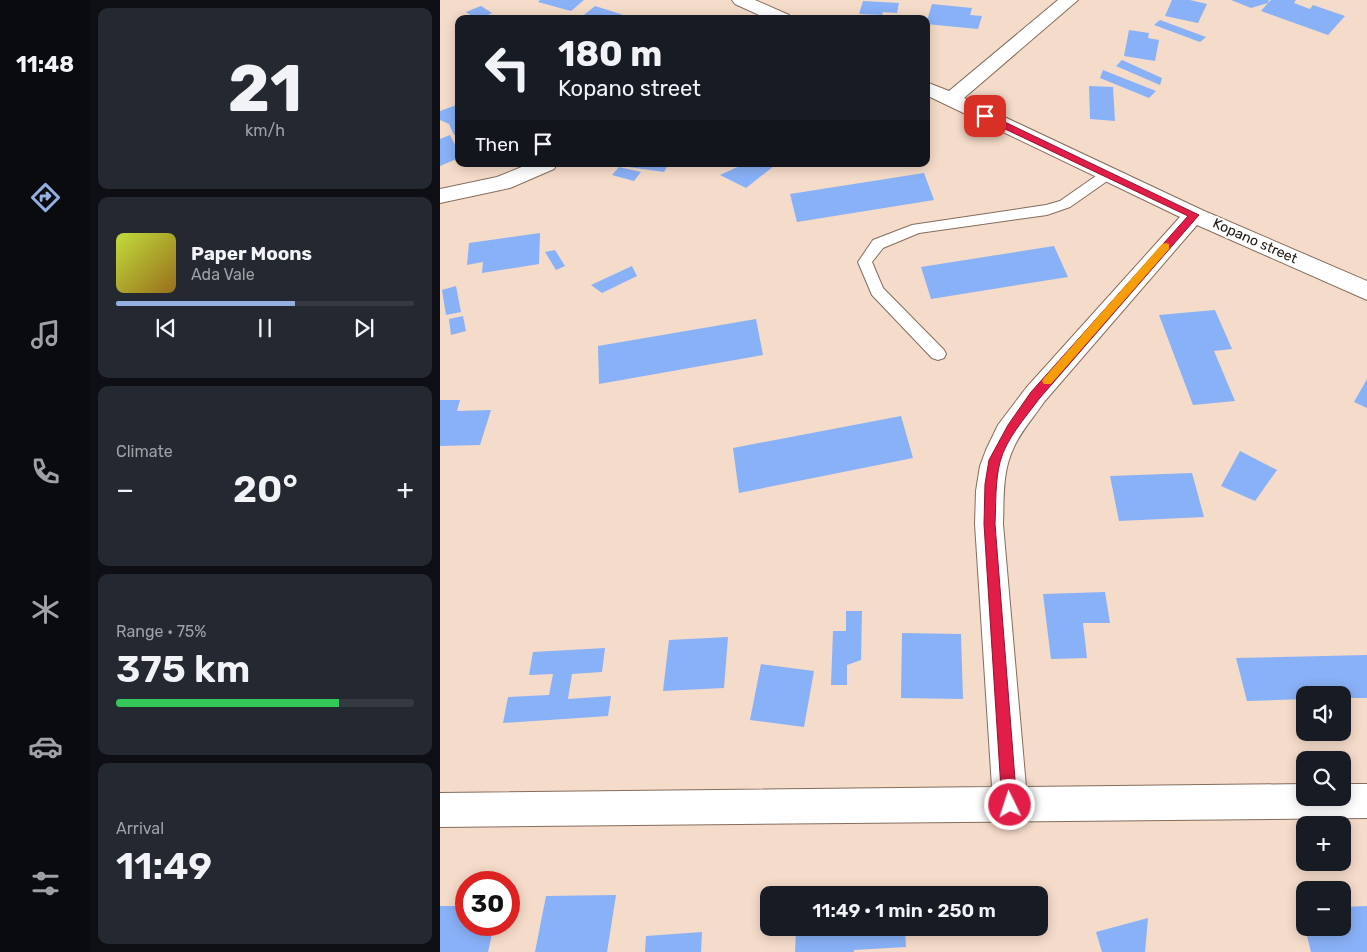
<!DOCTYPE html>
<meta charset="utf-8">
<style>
body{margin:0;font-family:Rubik,sans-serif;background:#242831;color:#f1f3f6;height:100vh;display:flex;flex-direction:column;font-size:19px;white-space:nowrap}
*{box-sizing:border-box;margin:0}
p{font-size:16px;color:#9ea1a6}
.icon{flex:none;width:28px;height:28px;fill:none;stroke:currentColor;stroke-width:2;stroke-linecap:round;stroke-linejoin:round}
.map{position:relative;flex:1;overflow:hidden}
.sheet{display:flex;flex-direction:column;gap:8px;padding:8px;background:#0d0f14;width:350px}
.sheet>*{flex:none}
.banner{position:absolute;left:15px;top:15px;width:475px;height:152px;border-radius:10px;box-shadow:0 2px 12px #0003;background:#171b24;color:#f1f3f6;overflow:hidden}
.buttons{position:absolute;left:856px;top:686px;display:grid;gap:10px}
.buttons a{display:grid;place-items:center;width:55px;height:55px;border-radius:10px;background:#171b24;box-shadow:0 2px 12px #0003;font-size:25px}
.speed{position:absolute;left:15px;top:871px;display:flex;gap:10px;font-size:25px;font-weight:700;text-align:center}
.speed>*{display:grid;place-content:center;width:65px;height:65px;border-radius:50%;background:#171b24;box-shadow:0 2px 12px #0003;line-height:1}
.speed .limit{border:8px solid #d22;background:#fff;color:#111}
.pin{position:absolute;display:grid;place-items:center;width:42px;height:42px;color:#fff;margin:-21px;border-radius:10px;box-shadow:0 2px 8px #0006}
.me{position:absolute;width:55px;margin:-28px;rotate:356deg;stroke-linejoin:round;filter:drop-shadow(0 0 4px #0008)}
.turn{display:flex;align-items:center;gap:18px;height:105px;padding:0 20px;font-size:22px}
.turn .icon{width:65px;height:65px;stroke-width:2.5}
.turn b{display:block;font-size:35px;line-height:42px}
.then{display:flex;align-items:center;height:48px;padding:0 20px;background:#0003;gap:10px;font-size:19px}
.big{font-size:38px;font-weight:600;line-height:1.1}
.sheet .tile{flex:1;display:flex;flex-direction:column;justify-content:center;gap:8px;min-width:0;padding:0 18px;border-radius:10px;background:#242831}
.sheet .dial{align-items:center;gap:0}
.dial b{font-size:65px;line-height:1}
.song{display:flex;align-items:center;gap:15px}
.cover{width:60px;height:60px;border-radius:8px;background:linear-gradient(135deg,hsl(70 70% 55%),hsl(40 70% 35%))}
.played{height:5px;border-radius:2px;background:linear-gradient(90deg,#94b0e3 60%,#363941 60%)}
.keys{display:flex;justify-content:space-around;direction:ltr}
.heat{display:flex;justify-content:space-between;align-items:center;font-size:28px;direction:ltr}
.charge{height:8px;border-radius:4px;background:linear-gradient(90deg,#34c759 75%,#363941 0)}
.trip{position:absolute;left:320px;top:886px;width:288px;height:50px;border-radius:10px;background:#171b24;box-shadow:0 2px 12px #0003;font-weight:600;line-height:50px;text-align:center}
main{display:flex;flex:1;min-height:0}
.dock{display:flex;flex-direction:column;width:90px;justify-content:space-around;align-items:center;background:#090b0e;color:#9ea1a6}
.dock .icon{width:35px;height:35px}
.dock .on{color:#94b0e3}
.dock b{font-size:22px;color:#f1f3f6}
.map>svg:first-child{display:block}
</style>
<main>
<nav class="dock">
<b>11:48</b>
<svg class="icon on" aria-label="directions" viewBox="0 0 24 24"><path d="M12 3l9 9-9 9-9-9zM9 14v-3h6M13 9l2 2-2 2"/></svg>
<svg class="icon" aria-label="music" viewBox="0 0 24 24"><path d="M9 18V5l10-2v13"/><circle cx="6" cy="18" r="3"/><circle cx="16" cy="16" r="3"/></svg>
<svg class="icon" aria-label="phone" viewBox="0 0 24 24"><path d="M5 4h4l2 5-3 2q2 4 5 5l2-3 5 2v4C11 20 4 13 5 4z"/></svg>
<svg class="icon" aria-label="climate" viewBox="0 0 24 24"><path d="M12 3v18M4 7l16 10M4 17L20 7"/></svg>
<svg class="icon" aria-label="car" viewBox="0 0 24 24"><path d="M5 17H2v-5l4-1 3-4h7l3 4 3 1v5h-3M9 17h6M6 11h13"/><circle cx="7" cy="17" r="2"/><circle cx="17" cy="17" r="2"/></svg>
<svg class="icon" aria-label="filters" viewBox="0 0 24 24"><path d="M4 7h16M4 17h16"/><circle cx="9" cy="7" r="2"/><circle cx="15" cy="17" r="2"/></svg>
</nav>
<section class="sheet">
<div class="tile dial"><b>21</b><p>km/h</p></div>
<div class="tile">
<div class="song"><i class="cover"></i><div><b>Paper Moons</b><p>Ada Vale</p></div></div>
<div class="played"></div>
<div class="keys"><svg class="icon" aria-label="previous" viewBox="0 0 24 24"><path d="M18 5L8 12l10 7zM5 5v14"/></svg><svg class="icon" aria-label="pause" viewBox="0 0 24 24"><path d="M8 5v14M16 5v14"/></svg><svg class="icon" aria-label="next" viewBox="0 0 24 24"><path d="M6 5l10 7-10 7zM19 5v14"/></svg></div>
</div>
<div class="tile"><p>Climate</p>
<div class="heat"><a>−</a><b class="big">20°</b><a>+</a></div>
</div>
<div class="tile"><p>Range · 75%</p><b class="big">375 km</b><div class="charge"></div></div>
<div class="tile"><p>Arrival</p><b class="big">11:49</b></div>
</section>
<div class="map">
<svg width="927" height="952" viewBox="0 0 927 952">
<rect width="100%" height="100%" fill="#f5dbc9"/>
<g fill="#89b1f7">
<path d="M100 0H144L131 11 98 2Z"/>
<path d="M732 0H750L767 4 758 23 725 16Z"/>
<path d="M791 0H829L828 3 831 0H856L854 3 870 9 873 5 905 16 888 35 821 11 828 3 811 8Z"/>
<path d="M423 1 459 3 457 13 443 12 442 15 419 14Z"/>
<path d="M492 4 532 8 530 15 542 16 538 29 486 24Z"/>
<path d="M41 6 52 13 40 19H35L26 12Z"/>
<path d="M155 6 193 18V19H139Z"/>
<path d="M720 20 766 37 760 42 714 25Z"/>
<path d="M689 30 709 33 708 38 719 40 715 61 684 56Z"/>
<path d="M682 60 722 78 720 85 676 66Z"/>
<path d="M663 70 716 91 709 98 660 78Z"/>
<path d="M649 86 673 87 675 121 650 119Z"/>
<path d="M19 104V133L14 135 9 124 0 120V111Z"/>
<path d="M10 135 19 153V158L0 166V139Z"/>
<path d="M190 164H229L224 172 188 167Z"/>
<path d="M304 164H329L334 166 306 188 280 175Z"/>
<path d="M179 167 201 172 194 181 172 175Z"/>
<path d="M484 173 494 200 357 222 350 194Z"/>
<path d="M100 233 99 264 42 273 43 262 27 265 29 243Z"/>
<path d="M614 246 628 277 491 299 481 267Z"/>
<path d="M115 250 125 266 116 270 105 252Z"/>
<path d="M192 266 197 276 162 293 151 285Z"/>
<path d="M16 286 21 312 6 315 2 290Z"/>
<path d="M775 310 792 349 774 351 795 401 753 405 719 315Z"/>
<path d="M23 316 26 331 11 335 9 319Z"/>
<path d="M316 319 323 355 159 384 158 346Z"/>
<path d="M927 379V408L914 402Z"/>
<path d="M0 400H20L17 411 51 410 40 445 0 446Z"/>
<path d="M461 416 473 458 299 493 293 448Z"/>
<path d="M800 451 837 470 815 501 781 486Z"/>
<path d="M752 473 764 517 679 521 670 476Z"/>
<path d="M665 592 670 623H643L647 658 611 659 603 594Z"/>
<path d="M406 611H422L421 660 407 665V685H391L393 631H406Z"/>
<path d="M462 633 521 634 523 699 461 698Z"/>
<path d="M288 637 284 688 223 691 229 640Z"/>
<path d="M165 648 162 672 132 674 128 699 171 696 168 716 63 723 68 697 109 695 113 674 89 675 93 652Z"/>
<path d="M927 655V698H902V695H865V699L807 701 796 658Z"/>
<path d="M321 664 374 671 364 727 310 720Z"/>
<path d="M176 895 167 952H95L106 896Z"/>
<path d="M0 906H26V925H54L48 952H0Z"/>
<path d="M927 906V952H871L865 928H902V907Z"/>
<path d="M708 918 705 952H662L656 932Z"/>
<path d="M356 928H465L466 947 414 950V952H355Z"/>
<path d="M262 932 261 952H205L206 936Z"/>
</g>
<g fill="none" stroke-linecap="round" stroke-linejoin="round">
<g stroke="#846d5d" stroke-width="2">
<path id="lane" d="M668 170 673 171 675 174 673 177 630 207 607 215 479 233 443 248 432 262 443 288 504 350 506 354 504 358 498 360 492 358 432 295 418 262 433 240 472 225 606 205 620 201 663 171Z"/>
</g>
<g stroke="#846d5d" stroke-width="2">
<g id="street">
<path d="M292 0H315L349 15 352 19H328L295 4Z"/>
<path d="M618 0H638L524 98 762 210 927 281V300L757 225 604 402C594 417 581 431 574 447 562 471 564 498 563 524L586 787 865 784V798H902V784H927V818L0 827V793L552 787 535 524 536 491 540 466 546 450 558 425 586 388 740 217 486 95V82L509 91Z"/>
<path d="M89 164H117L114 169 70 188 0 203V189L57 177Z"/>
</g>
</g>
<use href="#lane" fill="#fff" fill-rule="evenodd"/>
<use href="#street" fill="#fff" fill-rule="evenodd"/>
</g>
<path fill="#e11d48" stroke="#92132f" d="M542 114H548L759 215 599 399C585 418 566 439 560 462 555 482 556 503 555 524L577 805 575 810 570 812 564 810 562 805 544 524 545 484 549 460 568 425 591 392 748 216 542 118Z"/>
<path fill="#f59e0b" d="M726 243 729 244V249L611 384H604L602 381 604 378 722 244Z"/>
<g text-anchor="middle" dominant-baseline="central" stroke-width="4" stroke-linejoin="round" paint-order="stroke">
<g font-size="14" fill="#201710" stroke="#fff">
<text transform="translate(815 241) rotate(24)">Kopano street</text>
</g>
</g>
</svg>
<div class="buttons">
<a><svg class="icon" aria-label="sound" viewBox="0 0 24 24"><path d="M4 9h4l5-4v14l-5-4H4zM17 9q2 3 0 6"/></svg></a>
<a><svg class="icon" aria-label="search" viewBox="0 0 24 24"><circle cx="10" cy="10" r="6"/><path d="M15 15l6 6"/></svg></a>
<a>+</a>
<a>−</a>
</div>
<div class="speed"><div class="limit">30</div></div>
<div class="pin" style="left:545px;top:116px;background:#d93025"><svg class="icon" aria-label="arrive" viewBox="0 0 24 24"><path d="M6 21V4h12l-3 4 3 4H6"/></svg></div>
<svg class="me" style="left:570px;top:805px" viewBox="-20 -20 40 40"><circle r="17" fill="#e11d48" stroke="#fff" stroke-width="3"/><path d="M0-11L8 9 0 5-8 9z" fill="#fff"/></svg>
<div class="trip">11:49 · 1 min · 250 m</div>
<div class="banner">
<div class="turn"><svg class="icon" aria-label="left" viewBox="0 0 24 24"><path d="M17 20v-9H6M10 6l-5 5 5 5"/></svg><div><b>180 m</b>Kopano street</div></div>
<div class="then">Then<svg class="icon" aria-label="arrive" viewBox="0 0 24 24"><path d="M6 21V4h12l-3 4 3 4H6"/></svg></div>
</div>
</div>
</main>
